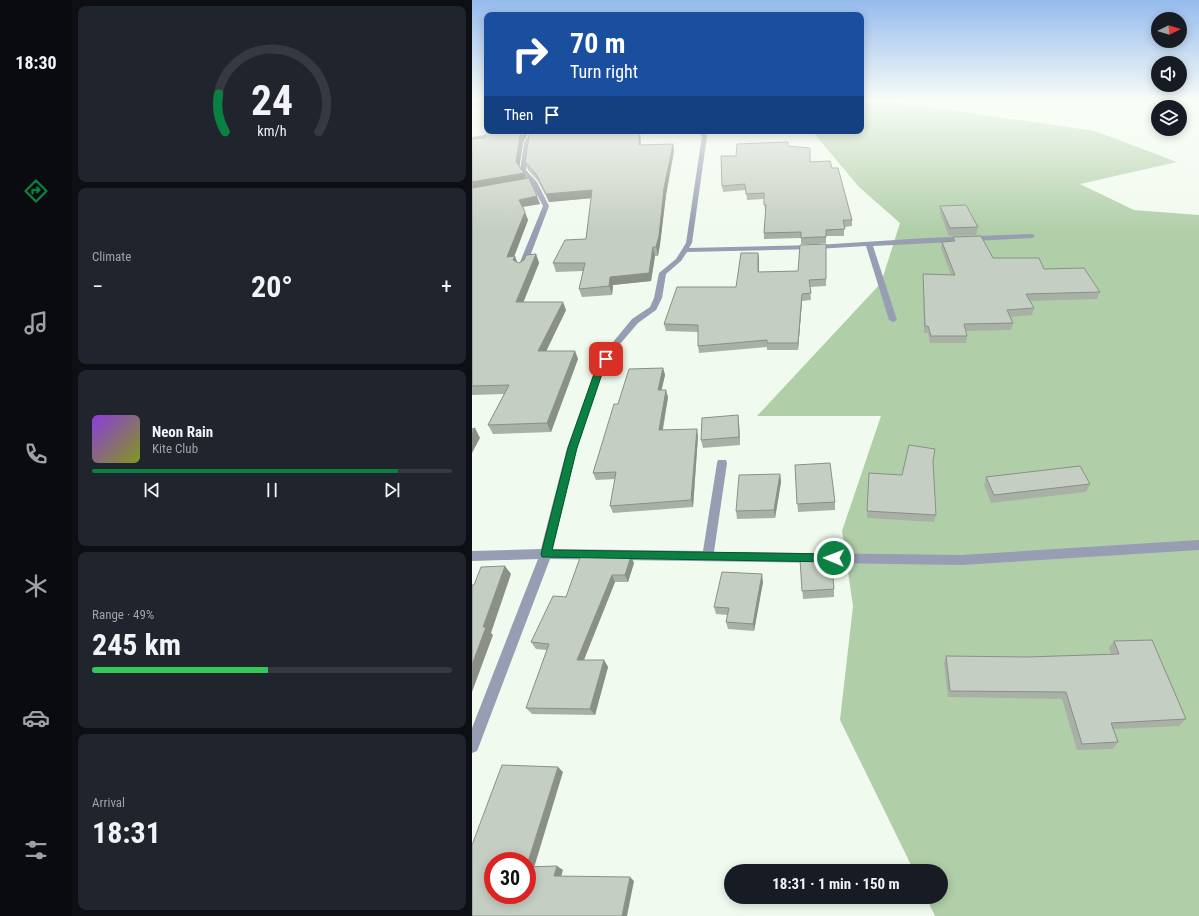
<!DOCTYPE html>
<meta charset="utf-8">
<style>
body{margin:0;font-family:"Roboto Condensed",sans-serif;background:#20242c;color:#f1f3f6;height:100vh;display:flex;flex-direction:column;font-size:15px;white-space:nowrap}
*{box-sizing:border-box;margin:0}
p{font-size:13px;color:#9ea1a6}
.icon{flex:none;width:22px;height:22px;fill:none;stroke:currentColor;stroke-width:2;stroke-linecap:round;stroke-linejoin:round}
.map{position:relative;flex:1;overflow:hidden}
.drawer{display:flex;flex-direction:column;gap:6px;padding:6px;background:#0d0f14;width:400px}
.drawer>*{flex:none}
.guide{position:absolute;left:12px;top:12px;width:380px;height:122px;border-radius:8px;box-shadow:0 2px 10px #0003;background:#1a4fa0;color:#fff;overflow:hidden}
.needle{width:26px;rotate:85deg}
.tools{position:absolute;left:679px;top:12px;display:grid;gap:8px}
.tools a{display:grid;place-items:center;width:36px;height:36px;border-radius:50%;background:#171b24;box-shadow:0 2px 10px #0003;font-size:20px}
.speed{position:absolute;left:12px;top:852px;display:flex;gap:8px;font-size:20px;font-weight:700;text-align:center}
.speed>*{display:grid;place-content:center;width:52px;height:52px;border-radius:50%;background:#171b24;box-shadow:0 2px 10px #0003;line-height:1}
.speed .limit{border:6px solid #d22;background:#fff;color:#111}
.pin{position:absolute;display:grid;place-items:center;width:34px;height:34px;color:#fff;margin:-17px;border-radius:8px;box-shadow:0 2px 6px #0006}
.me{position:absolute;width:44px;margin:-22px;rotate:271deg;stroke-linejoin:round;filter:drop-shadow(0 0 3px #0008)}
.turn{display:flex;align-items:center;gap:14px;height:84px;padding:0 20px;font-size:18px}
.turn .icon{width:52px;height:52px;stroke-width:2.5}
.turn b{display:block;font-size:28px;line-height:34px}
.then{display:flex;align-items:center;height:38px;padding:0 20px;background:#0003;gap:8px;font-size:15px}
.big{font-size:30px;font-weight:700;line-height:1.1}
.drawer .widget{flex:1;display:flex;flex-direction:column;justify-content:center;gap:6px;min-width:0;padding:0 14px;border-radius:8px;background:#20242c}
.drawer .dial{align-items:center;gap:0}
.dial svg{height:104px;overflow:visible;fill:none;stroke:#363941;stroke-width:7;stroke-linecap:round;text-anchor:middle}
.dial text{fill:#f1f3f6;stroke:none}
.song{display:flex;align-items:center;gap:12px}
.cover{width:48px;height:48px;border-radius:6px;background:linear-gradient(135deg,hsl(270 70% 55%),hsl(70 70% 35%))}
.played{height:4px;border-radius:2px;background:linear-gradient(90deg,#0b8043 85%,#363941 85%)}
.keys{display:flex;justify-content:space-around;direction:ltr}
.heat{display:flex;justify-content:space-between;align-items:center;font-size:22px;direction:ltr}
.charge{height:6px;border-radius:3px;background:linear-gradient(90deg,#34c759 49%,#363941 0)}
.trip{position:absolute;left:252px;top:864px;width:224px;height:40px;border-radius:20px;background:#171b24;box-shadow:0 2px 10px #0003;font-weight:700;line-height:40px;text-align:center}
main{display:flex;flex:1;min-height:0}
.menu{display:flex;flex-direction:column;width:72px;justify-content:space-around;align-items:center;background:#090b0e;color:#9ea1a6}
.menu .icon{width:28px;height:28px}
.menu .current{color:#0b8043}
.menu b{font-size:18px;color:#f1f3f6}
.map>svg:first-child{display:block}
</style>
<main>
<nav class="menu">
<b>18:30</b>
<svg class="icon current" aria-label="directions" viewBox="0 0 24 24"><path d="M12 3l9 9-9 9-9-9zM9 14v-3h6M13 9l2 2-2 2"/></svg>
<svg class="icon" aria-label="music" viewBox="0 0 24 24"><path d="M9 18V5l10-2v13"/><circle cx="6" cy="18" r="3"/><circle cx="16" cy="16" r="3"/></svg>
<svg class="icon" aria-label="phone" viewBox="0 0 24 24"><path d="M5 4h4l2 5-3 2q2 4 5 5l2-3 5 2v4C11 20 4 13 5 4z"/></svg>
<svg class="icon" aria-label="climate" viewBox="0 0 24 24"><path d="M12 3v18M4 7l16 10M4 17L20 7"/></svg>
<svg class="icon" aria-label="car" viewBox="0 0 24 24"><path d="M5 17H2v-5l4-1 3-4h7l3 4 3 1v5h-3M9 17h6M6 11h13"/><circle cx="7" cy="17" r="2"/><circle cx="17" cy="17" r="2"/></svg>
<svg class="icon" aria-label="filters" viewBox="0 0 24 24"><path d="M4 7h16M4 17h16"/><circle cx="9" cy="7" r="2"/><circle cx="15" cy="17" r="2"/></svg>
</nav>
<section class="drawer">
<div class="widget dial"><svg viewBox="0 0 100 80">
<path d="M14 69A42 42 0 1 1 86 69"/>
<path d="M14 69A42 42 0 0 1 9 40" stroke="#0b8043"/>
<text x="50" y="56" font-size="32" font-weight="700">24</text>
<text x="50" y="72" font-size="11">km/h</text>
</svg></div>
<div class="widget"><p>Climate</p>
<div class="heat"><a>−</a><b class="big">20°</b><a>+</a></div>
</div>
<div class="widget">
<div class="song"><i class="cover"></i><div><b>Neon Rain</b><p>Kite Club</p></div></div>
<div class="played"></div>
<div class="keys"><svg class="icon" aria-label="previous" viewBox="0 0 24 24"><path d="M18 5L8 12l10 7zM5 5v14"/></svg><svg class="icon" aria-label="pause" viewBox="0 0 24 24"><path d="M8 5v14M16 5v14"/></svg><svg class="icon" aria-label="next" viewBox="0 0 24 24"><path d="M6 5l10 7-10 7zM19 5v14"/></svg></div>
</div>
<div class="widget"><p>Range · 49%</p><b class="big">245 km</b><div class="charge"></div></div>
<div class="widget"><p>Arrival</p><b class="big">18:31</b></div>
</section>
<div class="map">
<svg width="727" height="916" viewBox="0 0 727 916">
<rect width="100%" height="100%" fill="#f1faee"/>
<path fill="#b0cea8" d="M389 102H422L623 131 705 162 608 184 662 210 727 215V916H463L454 897H469V871H442L368 720 381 606 370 531 409 416H285L409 283 428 223 387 187 340 131H389Z"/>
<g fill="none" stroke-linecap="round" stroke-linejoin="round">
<g fill="#979db2" fill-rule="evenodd">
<path d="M37 131H48L0 141V137Z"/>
<path d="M59 131H63L58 143 54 170 65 182 77 206 54 267 50 269 46 267 71 206 59 183 48 170 52 143Z"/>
<path d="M227 131H232L235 136 220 243 217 248 345 245 455 238 560 234 563 236 560 238 401 246 425 320 421 322 417 320 394 246 345 249 215 252 209 261 194 274 190 298 184 310 166 323 143 350 132 368 105 448 81 549 231 551 245 463 246 460H254L255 463 242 552 489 555 727 540V550L489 565 78 559 7 746 5 751 0 753V728L66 559 0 561V551L69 549 95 448 124 368 137 347 160 319 178 307 182 298 187 273 204 259 214 243 230 136Z"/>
</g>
</g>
<g fill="#a9b1a7">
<path d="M0 102H15V106L0 107Z"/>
<path d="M59 131H168L169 145 201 144 202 151 194 195 188 244 186 256H183L179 281 141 285 140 295 110 297 107 289 111 271 84 272 81 263 114 239 119 198 77 202 66 181 56 170 53 162Z"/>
<path d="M0 139 51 143 47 166 68 204 51 207 56 220 42 256 45 262 47 263 64 254 67 263 51 302 94 310 74 351H103L106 359 79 432 21 434 16 425 32 394 0 395Z"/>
<path d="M316 146 338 162 360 168 380 220V226L372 227V236H354V243L345 244H329V238L292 239V233L294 211H293L292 199 275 200 274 190 251 192 250 186 264 156Z"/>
<path d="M468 206 506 227 504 235 477 236 468 213Z"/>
<path d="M481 237 521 258 572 269 628 292 625 299 558 301 562 308 560 315 538 317 541 323 539 330 494 331 495 336 494 343H458L456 333H452L451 281V274L479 275 469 248 470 242 481 241Z"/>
<path d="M354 244V286L338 287 339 300 330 301 326 350H295V347L227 353 226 346V332L194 331 192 324 264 287 286 253 287 272 326 271Z"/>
<path d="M191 368 193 375 189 390 196 397 191 430 226 436 221 507 141 513 138 506 143 479 124 480 121 473 146 404Z"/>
<path d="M266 415 267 423 268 445 231 448 229 440Z"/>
<path d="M461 462 464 515 462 522 395 518 397 473 430 475Z"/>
<path d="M323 465 363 502V510L326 512Z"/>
<path d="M308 474 309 482 303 518 265 519 264 511Z"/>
<path d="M514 477 618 484 614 492 519 503 512 485Z"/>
<path d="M328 559 362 589V597L331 599Z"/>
<path d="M162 563 156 582H143L112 660H132L136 667 123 715 60 714 54 708 75 650 64 649 59 642 94 597Z"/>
<path d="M291 582 282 631 256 629 254 622 256 615 244 614 242 607Z"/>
<path d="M642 641 714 719 707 726 641 729 646 742 641 749 605 750 590 699 476 697 472 663 474 656 555 657 639 654 637 648Z"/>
</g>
<g fill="#8a9088">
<path d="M51 131H57L51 143 47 170 44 162 48 136Z"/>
<path d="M167 131H168L169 152 167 145Z"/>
<path d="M201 144 202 151 194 195 188 244 186 256 184 247 192 188Z"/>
<path d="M52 173 55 180 0 190V182Z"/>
<path d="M120 190 122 198 77 202 74 194Z"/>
<path d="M65 196 68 204 49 207 47 200Z"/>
<path d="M53 212 56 220 39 265 35 257Z"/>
<path d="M181 247 183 256 179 281 141 285 140 295 137 286 138 277Z"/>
<path d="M286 253 287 259V279L286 272Z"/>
<path d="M64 254 67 263 48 311 44 302Z"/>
<path d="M43 256 46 264 41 260Z"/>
<path d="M330 294V301L326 350V343Z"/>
<path d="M91 302 94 310 70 360 66 351Z"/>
<path d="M103 351 106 359 79 432 75 423Z"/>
<path d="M191 368 193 375 188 397 186 390Z"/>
<path d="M194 390 196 397 189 437 187 430Z"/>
<path d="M266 415 267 423 268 445 267 437Z"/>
<path d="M3 428 8 438 0 453V433Z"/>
<path d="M225 429 226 436 221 507 219 500Z"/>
<path d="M308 474 309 482 303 518 302 510Z"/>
<path d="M159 556 162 563 156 582 153 575Z"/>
<path d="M33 566 39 574 19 633 21 635 0 692V665L11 627Z"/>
<path d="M290 574 291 582 282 631 281 624Z"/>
<path d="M140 575 143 582 109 667 105 660Z"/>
<path d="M132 660 136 667 123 715 118 709Z"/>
<path d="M86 767 91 772 61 871 55 868V865Z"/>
<path d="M85 866 91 870 88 880 82 876Z"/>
<path d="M158 877 162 881 155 916H150Z"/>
</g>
<g fill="#c5cec2" stroke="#8a9088">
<path d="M20 131H51L48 136 44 162 52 173 0 182V139L13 138 15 132Z"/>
<path d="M59 131H167V145L201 144 192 188 187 236 184 247H181L177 273 138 277 137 286 107 289 113 263H81L93 240 114 239 120 190 74 194 64 174 53 162 57 136Z"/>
<path d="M316 142V146L338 148V162L358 161 360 168H366L380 220H371L373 229 354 230V237H345L329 238V232L292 233 294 205H292V193L274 194 273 184 250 186 249 156H264L265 144Z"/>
<path d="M57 178 65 196 47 200 53 212 35 257 43 256 41 260 47 263 52 260 54 255 64 254 44 302H91L66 351H103L75 423 16 425 37 385 0 386V188Z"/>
<path d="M494 205 506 227 478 228 468 206Z"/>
<path d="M509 236 521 258H567L572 269 612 268 628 292 554 294 562 308 535 310 541 323 492 324 495 336H459L456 326H453L451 274 483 275 470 242 483 241 481 237Z"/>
<path d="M354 244V279L337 280 339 293 330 294 326 343H295V340L226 346V325L192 324 205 287H264L269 253H286V272L326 271 328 245Z"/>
<path d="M191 368 186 390H194L187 430 225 429 219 500 138 506 144 472 121 473 142 404H146L157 369Z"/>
<path d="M266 415 267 437 229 440 230 418Z"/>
<path d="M3 428 0 433V429Z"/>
<path d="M437 445 463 449 461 461 464 515 395 511 397 473 430 475Z"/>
<path d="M358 463 363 502 325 504 323 465Z"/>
<path d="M608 466 618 484 522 495 514 477Z"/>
<path d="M308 474 302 510 264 511 267 475Z"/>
<path d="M109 555 159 556 153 575H140L105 660H132L118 709 54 708 77 644 59 642 81 596 94 597Z"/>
<path d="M359 557 362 589 330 591 328 559Z"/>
<path d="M33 566 11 627H14L0 665V585H2L9 567Z"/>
<path d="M250 572 290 574 281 624 254 622 257 608 242 607Z"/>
<path d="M680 640 714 719 639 723 646 742 610 744 594 692 478 691 474 656 555 657 647 654 642 641Z"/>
<path d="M30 765 86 767 55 865V861H21V895H55V867L85 866 82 876 158 877 150 916H0V845Z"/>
</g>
<linearGradient id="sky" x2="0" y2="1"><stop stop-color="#95bbee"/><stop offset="0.44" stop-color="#f9fdf7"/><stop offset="1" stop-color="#f9fdf7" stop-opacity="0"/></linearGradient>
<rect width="727" height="230" fill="url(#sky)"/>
<path fill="#0b8043" stroke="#07532c" d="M131 357H137L138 359 132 368 105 448 80 550 362 554 366 555 368 558 366 561 362 562 70 557 69 554 96 448 124 368Z"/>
</svg>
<div class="tools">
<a><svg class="needle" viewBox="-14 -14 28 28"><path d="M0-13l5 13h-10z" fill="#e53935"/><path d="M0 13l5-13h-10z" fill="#9ea1a6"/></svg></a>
<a><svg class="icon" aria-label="sound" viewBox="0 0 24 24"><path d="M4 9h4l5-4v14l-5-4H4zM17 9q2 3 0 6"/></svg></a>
<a><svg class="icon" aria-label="layers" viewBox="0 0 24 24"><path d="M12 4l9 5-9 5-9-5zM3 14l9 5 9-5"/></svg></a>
</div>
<div class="speed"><div class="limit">30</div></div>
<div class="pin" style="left:134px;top:359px;background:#d93025"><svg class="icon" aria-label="arrive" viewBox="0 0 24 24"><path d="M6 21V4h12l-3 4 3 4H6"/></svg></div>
<svg class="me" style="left:362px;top:558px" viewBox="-20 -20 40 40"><circle r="17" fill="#0b8043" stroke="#fff" stroke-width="3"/><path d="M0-11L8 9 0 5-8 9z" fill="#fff"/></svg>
<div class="trip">18:31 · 1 min · 150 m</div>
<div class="guide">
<div class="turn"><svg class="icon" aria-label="right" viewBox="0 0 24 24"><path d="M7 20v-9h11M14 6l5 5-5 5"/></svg><div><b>70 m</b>Turn right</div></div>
<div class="then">Then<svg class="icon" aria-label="arrive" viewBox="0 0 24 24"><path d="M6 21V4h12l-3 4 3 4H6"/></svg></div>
</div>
</div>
</main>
